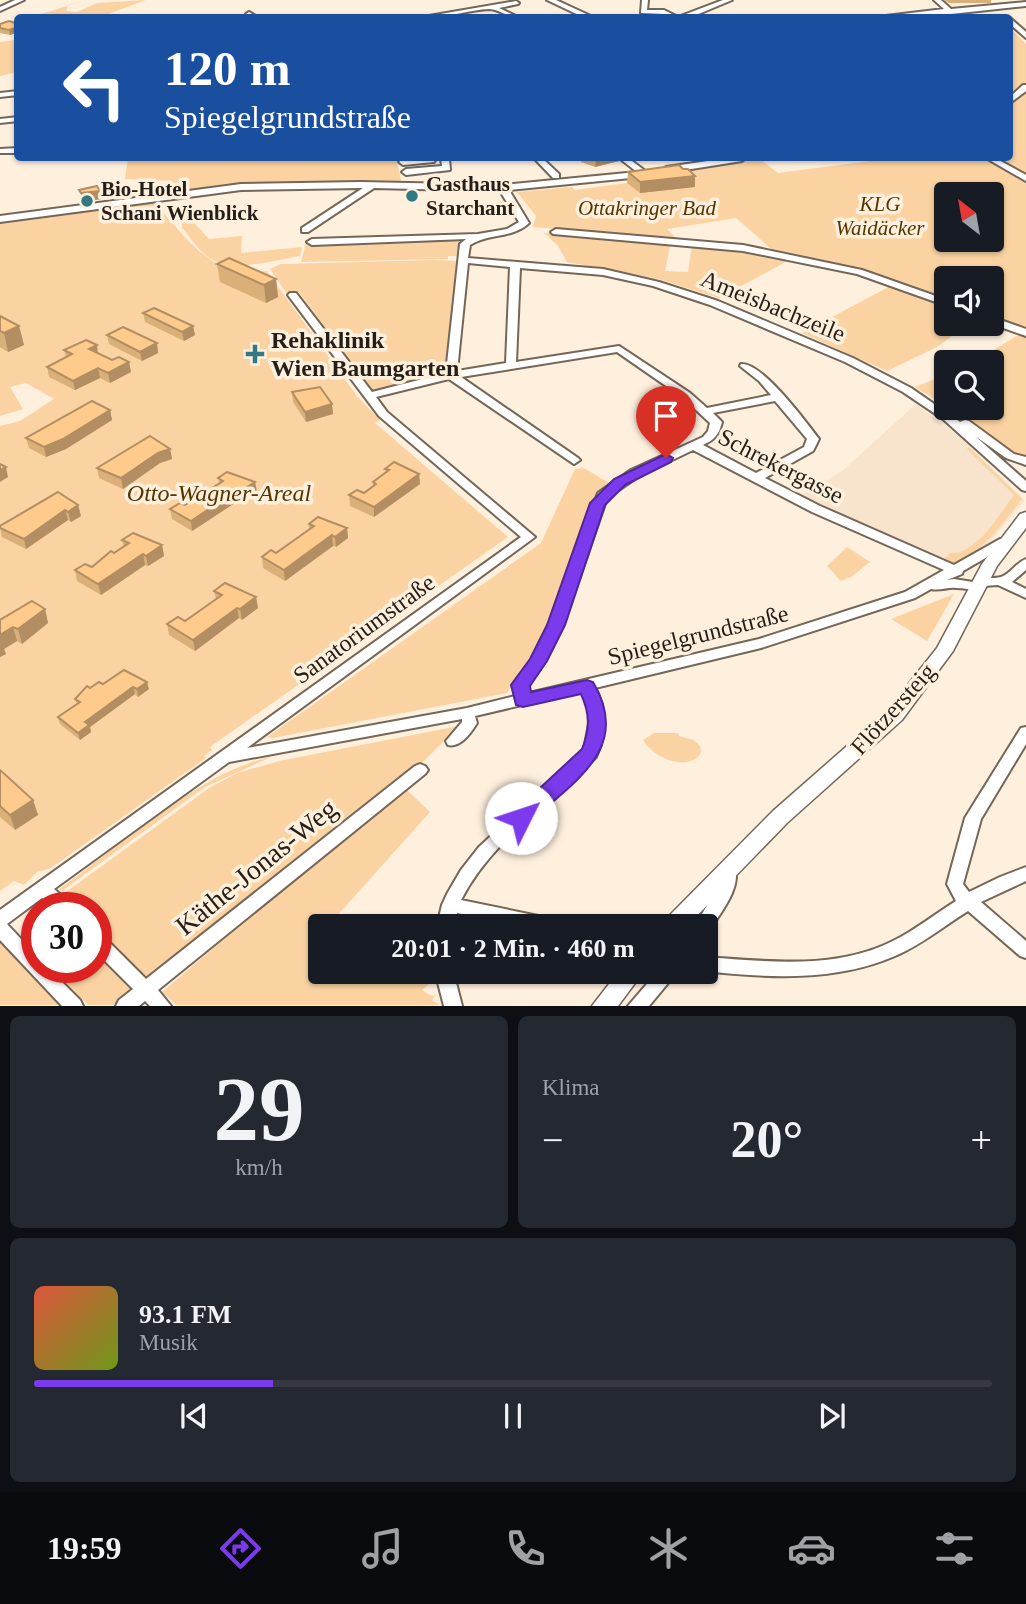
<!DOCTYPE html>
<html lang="de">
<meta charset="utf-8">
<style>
body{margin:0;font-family:"Times New Roman",serif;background:#242831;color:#f1f3f6;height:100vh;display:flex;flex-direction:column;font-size:26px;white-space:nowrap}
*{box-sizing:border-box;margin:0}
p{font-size:23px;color:#9ea1a6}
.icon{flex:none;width:38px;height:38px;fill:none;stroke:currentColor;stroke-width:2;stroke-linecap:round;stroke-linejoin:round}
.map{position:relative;height:1006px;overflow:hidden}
.side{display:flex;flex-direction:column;gap:10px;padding:10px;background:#0d0f14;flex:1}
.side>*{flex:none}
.guide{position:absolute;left:14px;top:14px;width:999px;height:147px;border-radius:7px;box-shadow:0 2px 5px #0004;background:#1a4fa0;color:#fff;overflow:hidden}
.needle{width:46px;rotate:329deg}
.tools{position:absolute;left:934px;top:182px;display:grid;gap:14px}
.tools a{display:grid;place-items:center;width:70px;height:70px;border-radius:7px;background:#171b24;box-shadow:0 2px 5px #0004;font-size:35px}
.speed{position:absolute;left:21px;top:892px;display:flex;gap:14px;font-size:35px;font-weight:700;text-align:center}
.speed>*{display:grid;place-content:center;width:91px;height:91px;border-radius:50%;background:#171b24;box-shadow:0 2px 5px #0004;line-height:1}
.speed .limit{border:10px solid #d22;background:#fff;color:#111}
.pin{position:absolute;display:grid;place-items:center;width:60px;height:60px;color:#fff;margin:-72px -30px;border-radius:50% 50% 50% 0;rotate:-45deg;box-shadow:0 0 7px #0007}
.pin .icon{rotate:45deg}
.me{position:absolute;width:77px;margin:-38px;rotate:49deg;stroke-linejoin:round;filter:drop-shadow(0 0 5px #0008)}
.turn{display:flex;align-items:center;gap:24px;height:147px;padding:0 35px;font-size:32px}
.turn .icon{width:91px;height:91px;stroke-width:2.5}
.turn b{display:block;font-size:49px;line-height:60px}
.big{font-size:52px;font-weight:700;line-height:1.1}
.side .card{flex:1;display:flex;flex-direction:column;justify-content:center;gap:10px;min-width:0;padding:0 24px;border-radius:10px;background:#242831}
.side .dial{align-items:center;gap:0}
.dial b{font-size:91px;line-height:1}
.song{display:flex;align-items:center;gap:21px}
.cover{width:84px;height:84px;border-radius:10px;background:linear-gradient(135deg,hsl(10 70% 55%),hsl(80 70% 35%))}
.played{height:7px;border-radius:4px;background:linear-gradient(90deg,#7c3aed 25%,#363941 25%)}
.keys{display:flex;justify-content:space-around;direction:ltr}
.heat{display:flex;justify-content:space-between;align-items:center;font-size:38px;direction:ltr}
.side .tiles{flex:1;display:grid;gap:10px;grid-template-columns:1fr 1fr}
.card:last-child{grid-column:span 2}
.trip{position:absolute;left:308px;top:914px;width:410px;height:70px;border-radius:7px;background:#171b24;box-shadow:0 2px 5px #0004;font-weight:700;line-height:70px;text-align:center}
.dock{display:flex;height:112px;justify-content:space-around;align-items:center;background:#090b0e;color:#9ea1a6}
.dock .icon{width:49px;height:49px}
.dock .selected{color:#7c3aed}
.dock b{font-size:32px;color:#f1f3f6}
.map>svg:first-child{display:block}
</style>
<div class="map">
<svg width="1026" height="1006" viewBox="0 0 1026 1006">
<rect width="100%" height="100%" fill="#fff0de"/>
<path fill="#f8e4cc" d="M916 404 962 439 1025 500 987 545 960 563H951L800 496 842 471Z"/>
<g fill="#fbd3a2" fill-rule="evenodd">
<path d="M86 0 68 5 66 11 77 12 97 3 146 0 100 17 35 16Z"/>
<path d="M1010 28 1026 44V82L1010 97Z"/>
<path d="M17 40V72L0 76V42Z"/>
<path d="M1026 93V177L992 158H1010V103Z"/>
<path d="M128 158H396L402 184 276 183 159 193 171 181 125 179Z"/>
<path d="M893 158H987L1026 180V330L992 318V278H947V300L866 272 776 253 736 218 667 229 677 239 533 227 536 216 517 192 572 187 575 190 686 175 682 170 760 159 778 173ZM947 194H992V240H947Z"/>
<path d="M153 202 156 211 163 212C192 246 217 279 267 271L357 396 380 420 375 423 508 537 210 747 212 750 204 756 206 758 51 868 37 872 24 885 14 881 0 891V426L20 421 54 399 26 383 10 387 23 409 0 416V224Z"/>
<path d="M182 207 197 208 186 214 209 239 242 236 241 253 302 247 300 256C274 260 231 274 208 257 198 250 190 237 182 228V221L172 212Z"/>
<path d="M544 233 671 242 665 271 688 272 692 244 791 259 719 298 658 279 567 262 558 246Z"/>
<path d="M460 237 458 256H448V259L301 262 306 243Z"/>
<path d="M434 260 459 261 450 325 448 370 444 374 371 391 299 292 287 294 270 269 281 264Z"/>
<path d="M894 284 947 304V324H968L937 347 887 371 802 333Z"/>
<path d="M1022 333 1026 334V457L1008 451 948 408H992V362H973Z"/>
<path d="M947 374V407L915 387Z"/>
<path d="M969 447 1022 499C1011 514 977 557 959 562 954 564 948 561 943 560L950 553C977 555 999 514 1014 495L967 449Z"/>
<path d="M584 468 609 483 597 495 550 629 507 693 273 738 267 737 541 543 575 469Z"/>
<path d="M847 547 870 562 851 577 841 581 827 566Z"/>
<path d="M954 594 927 641 891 619Z"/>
<path d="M459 726 421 764 158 975 145 977 96 929V908H76L62 895 209 788 237 773 279 761Z"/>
<path d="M654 733H678L679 736 694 740 700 746 701 753C688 773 652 757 643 740Z"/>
<path d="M271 757 205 787 66 888 62 891 59 889C121 846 198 772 271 757Z"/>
<path d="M406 789 430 812 336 917 352 926H320V971H437L438 976 422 990 432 996 436 995 432 1000 440 1005H176L162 992 308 867Z"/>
<path d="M0 942 61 1005H0Z"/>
<path d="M96 955 132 991 113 1005H88L52 968H96Z"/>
</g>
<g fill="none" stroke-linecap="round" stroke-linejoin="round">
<g stroke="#746758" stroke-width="4">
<g id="minor">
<path d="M15 0H24L0 11V7Z"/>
<path d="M547 0H556L595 18H585Z"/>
<path d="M642 0H648L647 10H664L678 17 723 0H732L689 18H670L663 14 641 13Z"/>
<path d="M934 0H941L951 9 1026 2V6L951 14 869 18 944 9Z"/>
<path d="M516 1 519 3 518 4 499 8 520 18C508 18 499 9 489 9 467 10 445 19 423 17Z"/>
<path d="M249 12 259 18H250L246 14Z"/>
<path d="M1010 18 1026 32V38L1010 24Z"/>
<path d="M1023 85H1026V91L1010 103V97Z"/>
<path d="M18 91V95L0 97V93Z"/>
<path d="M18 117V121L0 123V119Z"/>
<path d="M18 148V153H0V149Z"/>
<path d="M431 158 435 160 434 162 403 165 399 162 403 159Z"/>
<path d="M441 158H449L450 170 406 175 402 172 406 169 442 166Z"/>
<path d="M534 158H542L559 174V178H553Z"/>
<path d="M619 158H628L648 173 641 177 509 190 529 223C512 239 488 233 470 245L468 258 603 269 659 282 718 301 853 358 911 388 960 422 965 420 969 421 1014 454 1026 457V465L1006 458 975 436 1026 481V491L1022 490 943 419 903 392 845 362 710 305 653 286 603 275 520 268 516 362 619 346 690 393 707 408 771 395 759 381 740 366 741 364C762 362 806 422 819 439L813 451 765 478 820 506 954 565 1000 539H1008L1010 542 1008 545 963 571 962 574 947 580 954 579 973 582 975 579C983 577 993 579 1001 577 1010 574 1016 563 1026 559V570L1012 582 1026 589V598L998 585 983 586 982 590C973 591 965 588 956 588 948 587 940 591 931 589L915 598 761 648 595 688C607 709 607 734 596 757 550 803 491 841 461 900L553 919 559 921 561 926H517L457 913 454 926H437L442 905 447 894 461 870 479 847 584 750 590 719 587 703 582 691 475 716 477 723C471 733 460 748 448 745L446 741 462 722V719L229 762 54 889 70 903 72 908H53L42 898 7 924 37 956V968H48L80 1000 83 1006H62L0 940V910L521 537 379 416 288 295 290 293H296L372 392 446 373 460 244 466 239 312 245 307 242 312 239 478 234 507 229 519 222 500 191 374 188 308 232H302V228L363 188H361L241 190 0 222V216L241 184 361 182 503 185 637 172ZM468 263 510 267 506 363 457 371ZM617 352 682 397 710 423 708 431 703 437 631 470 598 493 549 625 532 659 514 685 515 696 467 708 247 748 535 537 387 412 376 397 449 379 574 464 580 460 578 458 461 377ZM775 401 807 439 804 447 756 473 703 445C714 440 719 435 722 422L713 413ZM693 450 812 512 944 570 905 592 759 639 529 693 528 685 545 661 563 625 607 498 639 476Z"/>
<path d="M729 158H746L742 161 666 173 662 170 666 167Z"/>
<path d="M986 158H995L1026 175V181Z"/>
<path d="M556 229 743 245 862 270 947 300V306L857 274 743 251 553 234 551 232Z"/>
<path d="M992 317 1026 329V336L992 324Z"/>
<path d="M1026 727V744L981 819 963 884 969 892 1000 877 1026 867V881L981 902 1026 941V958L1020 956 968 911C944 926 921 945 895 956 835 982 768 978 704 971L705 957C763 961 827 969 882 946 909 935 932 916 956 901L947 884 965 818 1021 728Z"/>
<path d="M420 764 425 766 428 770 425 774 158 990 171 1006H150L145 1001 139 1006H116L119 1000 133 989 96 952V933L102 935 146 979 415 766Z"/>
<path d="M728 863 734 865C743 887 720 913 709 931L705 932V926H695L719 885 720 870 722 865Z"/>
<path d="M435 971H453L462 1006H444Z"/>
<path d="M658 971H678L649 1006H628Z"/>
</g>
</g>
<g stroke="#746758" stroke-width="3">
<g id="major">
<path d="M1026 512V528L997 566 953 651 902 720 787 823 687 926H662L665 920 773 811 888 710 937 648 982 564 1020 514Z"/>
<path d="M619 971H644L618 1006H592Z"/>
</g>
</g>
<use href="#minor" fill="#fff" fill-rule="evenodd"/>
<use href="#major" fill="#fff" fill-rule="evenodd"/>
</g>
<g fill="#daaf78">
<path d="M944 0H991V3H949Z"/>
<path d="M0 24H18V32L10 35 0 33Z"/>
<path d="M160 158H186L185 161 161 160Z"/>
<path d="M581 158H619V161L595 167 581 162Z"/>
<path d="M683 169 695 187 640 193 627 183 628 172Z"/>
<path d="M217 264 276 279 278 297 266 303 220 282Z"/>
<path d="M143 313 193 326 195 335 184 341 145 322Z"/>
<path d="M0 316 19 326 24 345 8 352 0 347Z"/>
<path d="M107 335 157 343 158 353 142 361 109 344Z"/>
<path d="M64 350 98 353 112 360 129 362 131 372 110 383 100 378 75 390 49 377 47 367 66 357Z"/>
<path d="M292 392 333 414 306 422 293 402Z"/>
<path d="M110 410 112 420 66 449 46 457 29 448 26 438Z"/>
<path d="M170 449 172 459 160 463 123 489 99 478 97 468Z"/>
<path d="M385 469 419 474 420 484 374 517 350 506 349 495 364 493 373 486V482L386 473Z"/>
<path d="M218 478 255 482 257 492 244 501 241 499 192 531 172 519 170 509 185 505 219 483Z"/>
<path d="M78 505 81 516 71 522 68 520 26 549 2 537 0 526Z"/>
<path d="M309 524 347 528 348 538 336 547 333 546 285 581 263 568 262 557 276 553 309 529Z"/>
<path d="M122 540 162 545 164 556 148 566 145 565 101 595 77 581 75 570 92 567 124 547Z"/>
<path d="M214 591 256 597 258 608 242 620 239 618 195 651 169 635 167 624 185 621 216 599Z"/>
<path d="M45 609 48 623 22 644 17 641 4 649 6 654 0 657V620Z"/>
<path d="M103 684 149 689 138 697 135 694 90 727 91 732 80 740 60 724 58 717 77 704 75 699 90 688Z"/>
<path d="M0 770 33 800 38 815 15 830 0 817Z"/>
</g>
<g fill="#b28e62">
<path d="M18 27V32L10 35 9 30Z"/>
<path d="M601 158H619V161L595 167 596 159Z"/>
<path d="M695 176V187L640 193V182Z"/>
<path d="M100 191 102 199 83 202 81 193Z"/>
<path d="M276 279 278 297 266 303 264 285Z"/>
<path d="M19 326 24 345 8 352 4 333Z"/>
<path d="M193 326 195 335 184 341 182 332Z"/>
<path d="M157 343 158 353 142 361 140 352Z"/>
<path d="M97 345 98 355 89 349Z"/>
<path d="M129 362 131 372 110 383 108 373Z"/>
<path d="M98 368 100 378 75 390 73 381Z"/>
<path d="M332 404 333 414 306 422 305 412Z"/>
<path d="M110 410 112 420 66 449 46 457 44 447Z"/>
<path d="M170 449 172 459 160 463 123 489 121 478 158 453Z"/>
<path d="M6 467 8 477 0 482V470Z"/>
<path d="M419 474 420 484 374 517V507Z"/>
<path d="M255 482 257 492 244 501 242 490Z"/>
<path d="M239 489 241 499 192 531 191 521Z"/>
<path d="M78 505 81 516 71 522 68 512Z"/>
<path d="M65 510 68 520 26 549 24 539Z"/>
<path d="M347 528 348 538 336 547 335 537Z"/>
<path d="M332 535 333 546 285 581 284 570Z"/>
<path d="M162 545 164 556 148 566 146 556Z"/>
<path d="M143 554 145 565 101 595 98 584Z"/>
<path d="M256 597 258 608 242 620 240 609Z"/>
<path d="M237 608 239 618 195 651 193 640Z"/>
<path d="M45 609 48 623 22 644 18 629Z"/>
<path d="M13 627 17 641 4 649 6 654 0 657V635Z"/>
<path d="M147 682 149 689 138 697 137 689Z"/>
<path d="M133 687 135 694 90 727 91 732 80 740 78 733 85 722Z"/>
<path d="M33 800 38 815 15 830 10 815Z"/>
</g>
<g fill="#fecb8c" stroke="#b28e62" stroke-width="2">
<path d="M9 21 18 24V27L9 30 0 28V24Z"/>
<path d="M679 165 683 169H688L695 176 640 182 628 172Z"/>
<path d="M97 186 100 191 81 193 79 190Z"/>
<path d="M974 187 983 192 974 194H961L956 191Z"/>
<path d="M229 258 276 279 264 285 217 264Z"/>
<path d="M154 308 193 326 182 332 143 313Z"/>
<path d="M0 316 19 326 4 333 0 331Z"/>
<path d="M123 327 157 343 140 352 107 335Z"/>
<path d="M86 340 97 345 89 349 112 360 119 357 129 362 108 373 98 368 73 381 47 367 72 354 64 350Z"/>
<path d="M320 387 332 404 305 412 292 392Z"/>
<path d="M92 401 110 410 63 439 44 447 26 438Z"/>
<path d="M150 436 170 449 158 453 121 478 97 468Z"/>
<path d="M394 462 419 474 374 507 349 495 357 490 364 493 376 484 373 482 389 470 385 469Z"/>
<path d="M0 464 6 467 0 470Z"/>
<path d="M227 472 255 482 242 490 239 489 191 521 170 509 180 503 185 505 223 481 218 478Z"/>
<path d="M58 492 78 505 68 512 65 510 24 539 0 528V526Z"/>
<path d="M318 517 347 528 335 537 332 535 284 570 262 557 271 550 276 553 293 541 314 526 309 524Z"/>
<path d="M133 533 162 545 146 556 143 554 98 584 75 570 85 564 92 567 111 551 114 553 129 543 122 540Z"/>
<path d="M225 583 256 597 240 609 237 608 193 640 167 624 178 617 185 621 222 595 214 591Z"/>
<path d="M32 601 45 609 18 629 13 627 0 635V620Z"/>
<path d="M124 670 147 682 137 689 133 687 85 722 89 725 78 733 58 717 80 702 75 699 87 686 90 688 99 682 103 684Z"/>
<path d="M0 770 33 800 10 815 0 806Z"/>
</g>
<path fill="#7c3aed" stroke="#51269a" stroke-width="2" d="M666 454 673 458 671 462 625 485 605 505 565 625 547 661 530 686 531 692 587 680 593 682C633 749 573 782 528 823H514L511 818 514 812 582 749C590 729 590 714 581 694L523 707 516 705 511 685 530 659 547 625 590 503 614 479Z"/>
<g fill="#317983" stroke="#fff0de" stroke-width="2.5">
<circle cx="412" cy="196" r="7"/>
<circle cx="87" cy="201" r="7"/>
<path d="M251.5 343.5h7v7h7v7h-7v7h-7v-7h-7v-7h7z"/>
</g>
<g text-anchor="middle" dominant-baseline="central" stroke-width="7" stroke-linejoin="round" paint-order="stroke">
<g font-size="21" font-weight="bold" fill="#241f18" stroke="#fff0de" text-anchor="start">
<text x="426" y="184">Gasthaus<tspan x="426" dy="24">Starchant</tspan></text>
<text x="101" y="189">Bio-Hotel<tspan x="101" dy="24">Schani Wienblick</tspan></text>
</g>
<g font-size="21" font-style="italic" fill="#553500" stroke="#fff0de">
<text x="880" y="204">KLG<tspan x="880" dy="24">Waidäcker</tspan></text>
<text x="647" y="208">Ottakringer Bad</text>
</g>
<g font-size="24" fill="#241f18" stroke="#fff0de">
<text transform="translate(773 306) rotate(22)">Ameisbachzeile</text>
<text transform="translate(781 466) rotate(27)">Schrekergasse</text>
<text transform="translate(364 629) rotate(-36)">Sanatoriumstraße</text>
<text transform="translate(698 635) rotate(-14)">Spiegelgrundstraße</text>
<text transform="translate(893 709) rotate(-48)">Flötzersteig</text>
</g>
<g font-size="24" font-weight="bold" fill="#241f18" stroke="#fff0de" text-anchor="start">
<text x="271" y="340">Rehaklinik<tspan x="271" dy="28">Wien Baumgarten</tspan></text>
</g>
<g font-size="24" font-style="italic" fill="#553500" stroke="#fff0de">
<text x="219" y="493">Otto-Wagner-Areal</text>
</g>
<g font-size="28" fill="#241f18" stroke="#fff0de">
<text transform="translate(256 867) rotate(-39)">Käthe-Jonas-Weg</text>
</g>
</g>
</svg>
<div class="tools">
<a><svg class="needle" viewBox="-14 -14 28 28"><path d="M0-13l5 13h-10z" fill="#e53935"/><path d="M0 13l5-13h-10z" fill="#9ea1a6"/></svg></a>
<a><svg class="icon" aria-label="sound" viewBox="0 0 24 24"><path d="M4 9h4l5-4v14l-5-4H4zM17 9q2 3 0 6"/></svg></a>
<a><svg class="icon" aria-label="search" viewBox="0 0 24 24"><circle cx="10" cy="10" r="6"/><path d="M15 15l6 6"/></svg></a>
</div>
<div class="speed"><div class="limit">30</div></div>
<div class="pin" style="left:666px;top:458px;background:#d93025"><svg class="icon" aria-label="arrive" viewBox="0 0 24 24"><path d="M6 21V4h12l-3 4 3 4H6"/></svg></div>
<svg class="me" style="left:521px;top:818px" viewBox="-20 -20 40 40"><circle r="19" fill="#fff"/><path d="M0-13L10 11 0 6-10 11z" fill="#7c3aed"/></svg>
<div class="trip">20:01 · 2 Min. · 460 m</div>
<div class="guide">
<div class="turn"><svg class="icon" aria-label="left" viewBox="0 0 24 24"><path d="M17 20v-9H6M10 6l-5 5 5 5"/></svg><div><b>120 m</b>Spiegelgrundstraße</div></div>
</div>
</div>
<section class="side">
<div class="tiles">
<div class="card dial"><b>29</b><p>km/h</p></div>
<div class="card"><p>Klima</p>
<div class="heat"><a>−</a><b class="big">20°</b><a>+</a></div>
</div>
<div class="card">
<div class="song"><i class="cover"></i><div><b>93.1 FM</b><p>Musik</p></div></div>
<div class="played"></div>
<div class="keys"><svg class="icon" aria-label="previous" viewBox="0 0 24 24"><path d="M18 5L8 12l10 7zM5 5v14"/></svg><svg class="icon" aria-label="pause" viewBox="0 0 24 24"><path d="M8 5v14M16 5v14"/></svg><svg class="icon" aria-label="next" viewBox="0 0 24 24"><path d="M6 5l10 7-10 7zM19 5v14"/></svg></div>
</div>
</div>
</section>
<nav class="dock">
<b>19:59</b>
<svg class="icon selected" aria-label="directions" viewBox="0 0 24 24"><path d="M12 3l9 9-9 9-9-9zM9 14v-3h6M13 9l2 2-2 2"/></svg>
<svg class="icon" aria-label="music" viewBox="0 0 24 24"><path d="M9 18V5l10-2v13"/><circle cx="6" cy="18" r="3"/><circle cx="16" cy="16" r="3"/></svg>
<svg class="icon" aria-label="phone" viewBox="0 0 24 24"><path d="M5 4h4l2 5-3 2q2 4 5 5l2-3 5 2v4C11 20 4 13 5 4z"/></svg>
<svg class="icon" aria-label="climate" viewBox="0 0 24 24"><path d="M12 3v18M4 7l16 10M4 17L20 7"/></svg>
<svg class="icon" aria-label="car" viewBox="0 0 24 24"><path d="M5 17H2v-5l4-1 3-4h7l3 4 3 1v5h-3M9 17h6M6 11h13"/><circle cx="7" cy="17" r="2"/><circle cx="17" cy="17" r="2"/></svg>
<svg class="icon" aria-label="filters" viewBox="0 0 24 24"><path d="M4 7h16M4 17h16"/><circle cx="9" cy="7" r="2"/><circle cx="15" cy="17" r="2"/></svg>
</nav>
